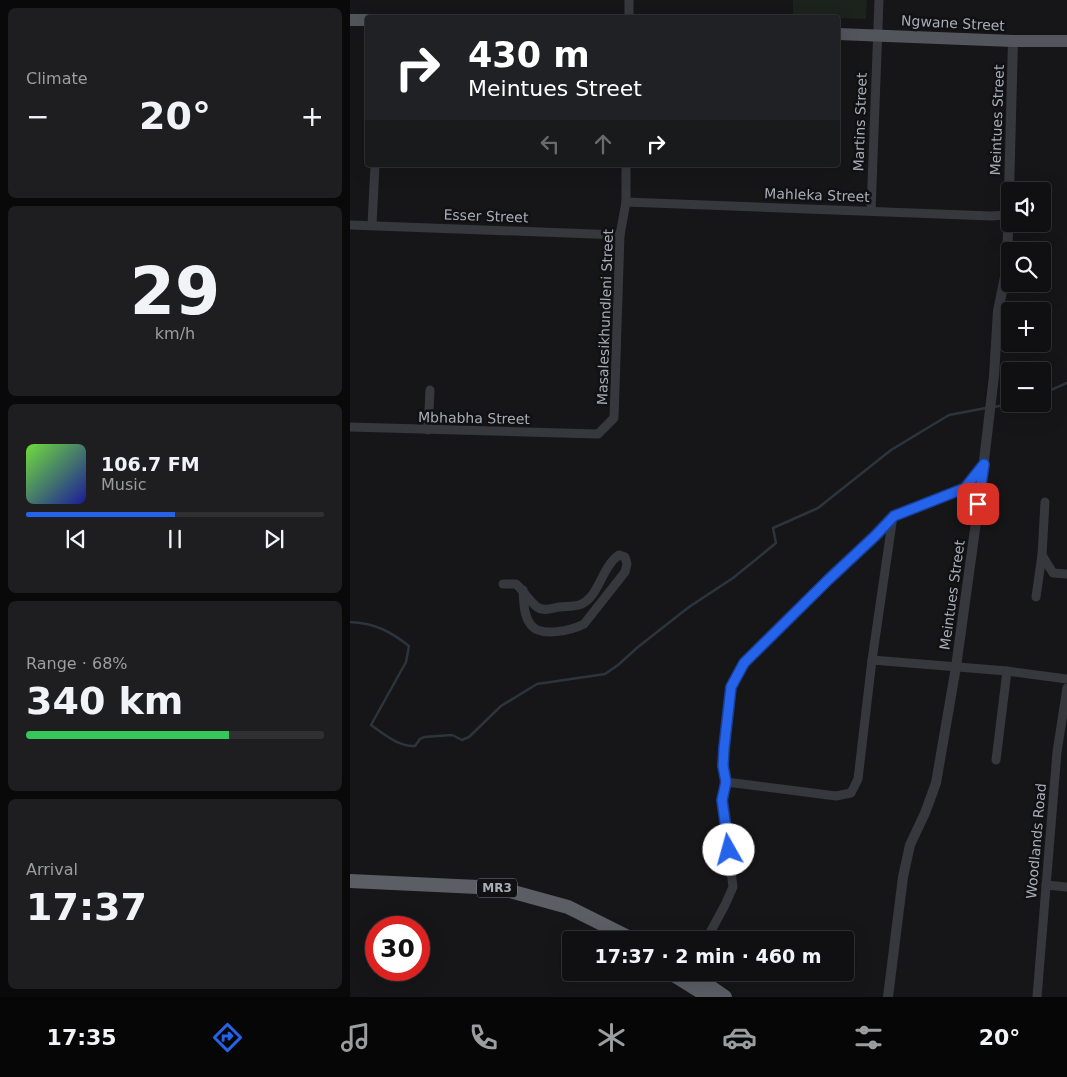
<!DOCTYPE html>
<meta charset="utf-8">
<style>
body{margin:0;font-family:"DejaVu Sans",sans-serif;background:#1e1e20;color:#f1f3f6;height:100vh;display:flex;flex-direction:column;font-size:19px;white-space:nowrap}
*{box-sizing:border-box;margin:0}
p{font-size:16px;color:#9c9d9f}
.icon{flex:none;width:28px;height:28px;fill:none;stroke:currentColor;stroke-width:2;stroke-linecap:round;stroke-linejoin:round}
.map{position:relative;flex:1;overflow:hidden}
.sheet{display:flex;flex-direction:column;gap:8px;padding:8px;background:#09090a;width:350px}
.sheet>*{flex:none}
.hud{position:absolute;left:15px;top:15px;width:475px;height:152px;border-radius:5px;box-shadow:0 5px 20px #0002,0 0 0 1px #303032;background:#202124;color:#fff;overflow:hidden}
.buttons{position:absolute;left:651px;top:182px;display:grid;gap:10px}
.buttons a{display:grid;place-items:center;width:50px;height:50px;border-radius:5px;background:#101012;box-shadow:0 5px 20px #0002,0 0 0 1px #303032;font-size:25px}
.speed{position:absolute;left:15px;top:916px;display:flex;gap:10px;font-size:25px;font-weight:700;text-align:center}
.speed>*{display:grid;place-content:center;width:65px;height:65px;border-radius:50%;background:#101012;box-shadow:0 5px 20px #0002,0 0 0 1px #303032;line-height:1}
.speed .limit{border:8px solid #d22;background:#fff;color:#111}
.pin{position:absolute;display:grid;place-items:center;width:42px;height:42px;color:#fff;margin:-21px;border-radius:10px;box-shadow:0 2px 8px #0006}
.me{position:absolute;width:55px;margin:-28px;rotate:353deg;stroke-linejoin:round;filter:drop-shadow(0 0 4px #0008)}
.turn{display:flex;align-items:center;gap:18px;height:105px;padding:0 20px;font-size:22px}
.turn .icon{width:65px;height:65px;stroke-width:2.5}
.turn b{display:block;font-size:35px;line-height:42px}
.lanes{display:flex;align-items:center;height:48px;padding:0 20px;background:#0003;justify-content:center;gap:25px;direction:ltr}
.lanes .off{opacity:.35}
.big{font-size:38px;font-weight:700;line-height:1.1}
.sheet .card{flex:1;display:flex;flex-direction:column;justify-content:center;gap:8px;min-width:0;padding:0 18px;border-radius:8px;background:#1e1e20}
.sheet .dial{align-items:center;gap:0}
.dial b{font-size:65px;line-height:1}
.song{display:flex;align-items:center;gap:15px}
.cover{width:60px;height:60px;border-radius:8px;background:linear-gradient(135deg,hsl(100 70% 55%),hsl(240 70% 35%))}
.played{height:5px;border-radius:2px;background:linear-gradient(90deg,#2563eb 50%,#303032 50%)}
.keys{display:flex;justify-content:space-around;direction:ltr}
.heat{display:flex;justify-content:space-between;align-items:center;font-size:28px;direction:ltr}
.charge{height:8px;border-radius:4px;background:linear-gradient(90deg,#34c759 68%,#303032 0)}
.trip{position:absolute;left:212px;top:931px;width:292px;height:50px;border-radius:5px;background:#101012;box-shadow:0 5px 20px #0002,0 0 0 1px #303032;font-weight:700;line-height:50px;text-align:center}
.menu{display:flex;height:80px;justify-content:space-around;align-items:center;background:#060607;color:#9c9d9f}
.menu .icon{width:35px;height:35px}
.menu .on{color:#2563eb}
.menu b{font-size:22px;color:#f1f3f6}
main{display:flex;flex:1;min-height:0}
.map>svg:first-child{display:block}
</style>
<main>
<section class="sheet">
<div class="card"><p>Climate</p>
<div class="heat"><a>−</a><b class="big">20°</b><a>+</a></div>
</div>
<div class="card dial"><b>29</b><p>km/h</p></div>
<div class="card">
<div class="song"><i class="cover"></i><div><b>106.7 FM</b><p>Music</p></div></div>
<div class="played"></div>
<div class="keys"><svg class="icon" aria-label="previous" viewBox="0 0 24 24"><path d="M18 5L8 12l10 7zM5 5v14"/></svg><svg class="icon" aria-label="pause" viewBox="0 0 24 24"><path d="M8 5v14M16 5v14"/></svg><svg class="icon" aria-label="next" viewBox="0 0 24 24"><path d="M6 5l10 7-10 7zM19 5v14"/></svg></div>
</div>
<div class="card"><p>Range · 68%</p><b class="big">340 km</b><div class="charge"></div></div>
<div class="card"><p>Arrival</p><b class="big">17:37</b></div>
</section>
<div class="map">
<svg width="717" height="997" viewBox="0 0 717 997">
<rect width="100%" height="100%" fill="#161618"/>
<path fill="#1c231d" d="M443 0H517L516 19 443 16Z"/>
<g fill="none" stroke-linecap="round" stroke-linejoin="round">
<g stroke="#2c353c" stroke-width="2.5">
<path d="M692 394 717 383"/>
<path d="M644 407 660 404"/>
<path d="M0 622C24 623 40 631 59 646L56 662 21 725C34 734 49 747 65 746L70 739 74 737 102 735 112 740 119 737 151 706 187 684 255 674 268 665 288 647 339 607 383 578 426 543 423 528 468 508 541 450 599 415 636 408"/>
</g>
<g stroke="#37383d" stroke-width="9">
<path d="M279 18V0"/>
<path d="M276 202 641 216 658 215"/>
<path d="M521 211 529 0"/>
<path d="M0 225 270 235"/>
<path d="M22 225 25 165"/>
<path d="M0 427 248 434 264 418 270 235 276 202V165"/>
<path d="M78 430 80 390"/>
<path d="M692 555 703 573 717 574"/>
<path d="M153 584H166C174 591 179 601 187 607 194 612 202 608 209 607 216 606 222 607 229 605 249 599 251 567 269 555L275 557 277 564 275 572 234 624C222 630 191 638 181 625 173 615 174 601 173 590"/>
<path d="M686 597 692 555 695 502"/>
<path d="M522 660 657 671 717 679"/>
<path d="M646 760 657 671"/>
<path d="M376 782 486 796 501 793 508 779 522 660 543 516"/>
<path d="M696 885 717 887"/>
<path d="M356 940 375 905 383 887 372 800 376 782 373 766 381 687 394 663 478 580 525 536 543 515 615 488 634 464"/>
<path d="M687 997 707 752 717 688"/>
</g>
<path stroke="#37383d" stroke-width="10" d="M538 997 553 877 560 845 575 813 586 783 606 667 631 486 644 376 648 311 657 267 663 41"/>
<g stroke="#53555c" stroke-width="12">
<path d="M0 20H18"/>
<path d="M488 34 663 41H717"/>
</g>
<g stroke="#5b5e65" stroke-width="14">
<path d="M0 881 149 888 218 907 284 940"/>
<path d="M319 972 359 997"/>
<path d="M339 972 375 997"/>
</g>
</g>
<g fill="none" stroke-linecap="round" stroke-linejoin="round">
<g stroke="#184099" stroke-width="12">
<path id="route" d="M379 850 372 800 376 782 373 766 374 748 381 687 394 663 478 580 525 536 544 516 615 488 634 464 628 504"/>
</g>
<use href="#route" stroke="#2563eb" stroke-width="9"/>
</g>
<g text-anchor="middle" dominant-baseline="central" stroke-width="5" stroke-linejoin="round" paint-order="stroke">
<rect fill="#111113" stroke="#7b7e86" stroke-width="1" x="127" y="878.5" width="40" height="19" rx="4"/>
<g font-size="12" font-weight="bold" fill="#a8adb8">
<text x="147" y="888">MR3</text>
</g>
<g font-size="14" fill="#a8adb8" stroke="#111113">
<text transform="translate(603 23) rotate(3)">Ngwane Street</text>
<text transform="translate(647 120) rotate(-88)">Meintues Street</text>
<text transform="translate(510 122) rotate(-88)">Martins Street</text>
<text transform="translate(467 195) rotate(2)">Mahleka Street</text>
<text transform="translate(136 216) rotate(2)">Esser Street</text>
<text transform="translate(255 317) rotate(-88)">Masalesikhundleni Street</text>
<text transform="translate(124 418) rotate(1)">Mbhabha Street</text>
<text transform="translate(602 595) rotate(-82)">Meintues Street</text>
<text transform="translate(686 841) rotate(-85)">Woodlands Road</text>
</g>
</g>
</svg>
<div class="buttons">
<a><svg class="icon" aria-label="sound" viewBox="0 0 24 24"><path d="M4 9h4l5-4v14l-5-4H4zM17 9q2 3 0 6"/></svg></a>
<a><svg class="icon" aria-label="search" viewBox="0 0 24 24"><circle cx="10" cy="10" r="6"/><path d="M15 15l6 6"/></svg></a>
<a>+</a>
<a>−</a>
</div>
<div class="speed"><div class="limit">30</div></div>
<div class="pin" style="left:628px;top:504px;background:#d93025"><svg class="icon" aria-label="arrive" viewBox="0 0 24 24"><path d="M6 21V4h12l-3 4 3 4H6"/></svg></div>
<svg class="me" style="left:379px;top:850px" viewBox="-20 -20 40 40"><circle r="19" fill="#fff"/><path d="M0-13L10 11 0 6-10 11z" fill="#2563eb"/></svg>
<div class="trip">17:37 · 2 min · 460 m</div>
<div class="hud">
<div class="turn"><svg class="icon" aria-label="right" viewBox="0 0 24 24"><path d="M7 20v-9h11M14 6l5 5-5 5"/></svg><div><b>430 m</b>Meintues Street</div></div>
<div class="lanes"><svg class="icon off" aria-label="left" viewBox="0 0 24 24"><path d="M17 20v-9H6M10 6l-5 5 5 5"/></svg><svg class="icon off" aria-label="ahead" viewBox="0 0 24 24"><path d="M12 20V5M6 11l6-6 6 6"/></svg><svg class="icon" aria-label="right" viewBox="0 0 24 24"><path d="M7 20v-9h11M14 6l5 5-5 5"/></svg></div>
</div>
</div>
</main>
<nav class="menu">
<b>17:35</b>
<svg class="icon on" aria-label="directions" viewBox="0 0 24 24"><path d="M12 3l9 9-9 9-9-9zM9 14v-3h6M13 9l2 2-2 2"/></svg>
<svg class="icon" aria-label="music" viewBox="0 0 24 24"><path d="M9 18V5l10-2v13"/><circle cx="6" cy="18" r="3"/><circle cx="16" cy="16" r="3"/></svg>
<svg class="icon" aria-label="phone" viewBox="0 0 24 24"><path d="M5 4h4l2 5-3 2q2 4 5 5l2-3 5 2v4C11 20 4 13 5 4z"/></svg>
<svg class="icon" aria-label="climate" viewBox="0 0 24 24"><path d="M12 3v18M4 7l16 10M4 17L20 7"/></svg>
<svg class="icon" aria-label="car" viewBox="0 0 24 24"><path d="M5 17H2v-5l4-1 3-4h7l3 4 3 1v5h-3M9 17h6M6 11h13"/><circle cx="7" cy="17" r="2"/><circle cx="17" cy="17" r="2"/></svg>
<svg class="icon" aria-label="filters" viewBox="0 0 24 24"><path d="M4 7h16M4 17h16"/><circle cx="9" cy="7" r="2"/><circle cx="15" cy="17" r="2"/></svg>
<b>20°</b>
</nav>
